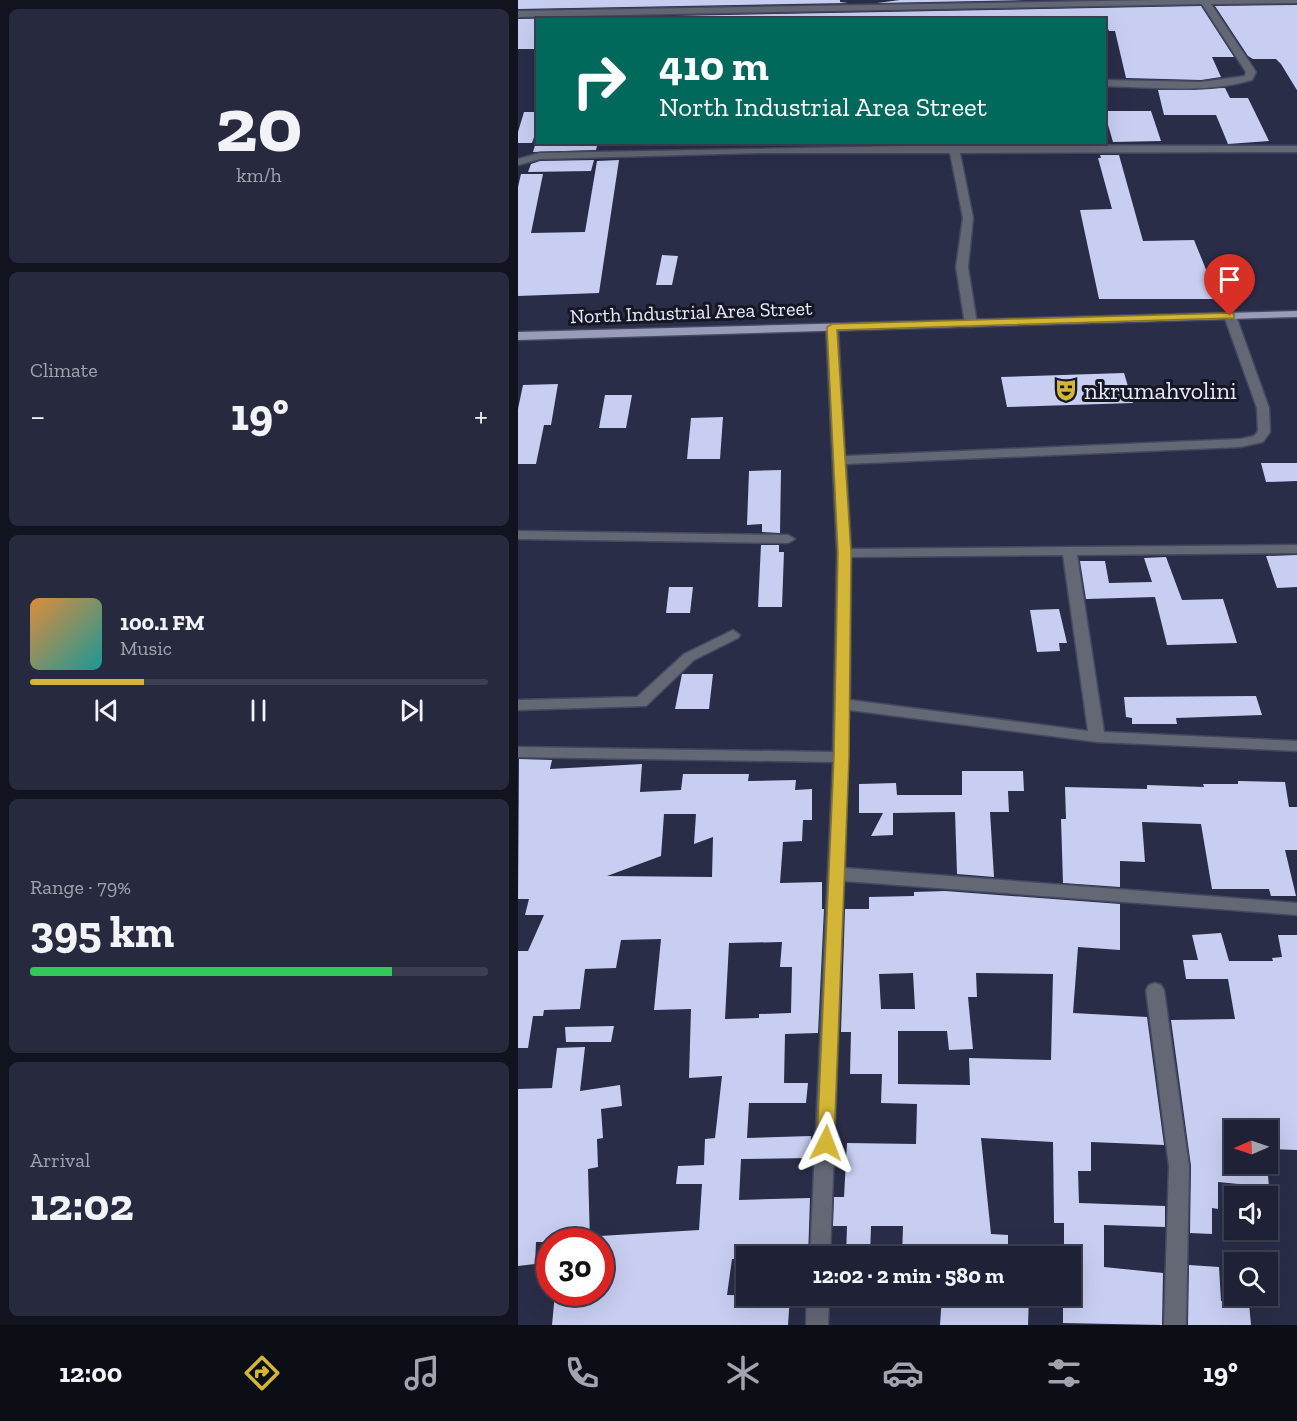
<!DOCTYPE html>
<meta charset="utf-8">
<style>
body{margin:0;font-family:"Zilla Slab",serif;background:#272a3e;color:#f1f3f6;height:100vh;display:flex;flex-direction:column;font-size:22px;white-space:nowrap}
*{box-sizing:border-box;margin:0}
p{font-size:20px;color:#a1a4ad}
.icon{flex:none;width:33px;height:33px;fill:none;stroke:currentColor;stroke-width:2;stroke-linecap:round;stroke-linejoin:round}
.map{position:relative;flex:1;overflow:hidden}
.drawer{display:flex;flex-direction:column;gap:9px;padding:9px;background:#11131e;width:518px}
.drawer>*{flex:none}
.top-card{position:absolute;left:18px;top:18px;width:570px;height:126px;border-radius:0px;box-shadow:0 6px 24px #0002,0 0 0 2px #3c3f51;background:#00695c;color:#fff;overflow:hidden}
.needle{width:39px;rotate:268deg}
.controls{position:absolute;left:706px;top:1120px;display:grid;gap:12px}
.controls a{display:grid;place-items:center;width:54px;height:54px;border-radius:0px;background:#1f2236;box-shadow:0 6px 24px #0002,0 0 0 2px #3c3f51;font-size:30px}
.speed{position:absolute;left:18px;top:1228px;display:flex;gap:12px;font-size:30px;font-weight:700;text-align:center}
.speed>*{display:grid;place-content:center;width:78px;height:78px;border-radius:50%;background:#1f2236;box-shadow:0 6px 24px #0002,0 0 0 2px #3c3f51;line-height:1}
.speed .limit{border:9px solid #d22;background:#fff;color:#111}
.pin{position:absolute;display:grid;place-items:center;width:51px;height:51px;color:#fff;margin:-62px -26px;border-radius:50% 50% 50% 0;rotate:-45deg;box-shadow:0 0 6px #0007}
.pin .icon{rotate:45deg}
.me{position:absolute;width:66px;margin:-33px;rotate:3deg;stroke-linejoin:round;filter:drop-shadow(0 0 4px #0008)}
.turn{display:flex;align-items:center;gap:21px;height:126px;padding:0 24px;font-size:27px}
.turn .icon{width:78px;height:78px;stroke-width:2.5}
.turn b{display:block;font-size:42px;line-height:51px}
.big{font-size:45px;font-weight:800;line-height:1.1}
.drawer .widget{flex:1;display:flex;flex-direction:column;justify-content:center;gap:9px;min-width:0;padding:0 21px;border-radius:9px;background:#272a3e}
.drawer .dial{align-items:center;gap:0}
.dial b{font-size:78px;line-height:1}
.song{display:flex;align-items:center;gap:18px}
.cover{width:72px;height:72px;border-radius:9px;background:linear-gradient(135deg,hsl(30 70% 55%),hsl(180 70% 35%))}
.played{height:6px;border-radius:3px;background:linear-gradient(90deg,#d3b635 25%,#3c3f51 25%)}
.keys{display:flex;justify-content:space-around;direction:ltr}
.heat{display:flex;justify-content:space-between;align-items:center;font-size:33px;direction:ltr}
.charge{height:9px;border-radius:4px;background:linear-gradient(90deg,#34c759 79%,#3c3f51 0)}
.trip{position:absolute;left:218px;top:1246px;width:345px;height:60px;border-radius:0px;background:#1f2236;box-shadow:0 6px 24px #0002,0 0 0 2px #3c3f51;font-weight:800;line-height:60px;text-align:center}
.dock{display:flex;height:96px;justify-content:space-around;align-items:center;background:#0c0e16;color:#a1a4ad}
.dock .icon{width:42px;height:42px}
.dock .selected{color:#d3b635}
.dock b{font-size:27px;color:#f1f3f6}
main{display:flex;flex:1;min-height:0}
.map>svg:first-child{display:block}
</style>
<main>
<section class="drawer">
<div class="widget dial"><b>20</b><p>km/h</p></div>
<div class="widget"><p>Climate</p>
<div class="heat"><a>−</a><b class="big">19°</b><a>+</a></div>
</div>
<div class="widget">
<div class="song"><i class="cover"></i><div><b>100.1 FM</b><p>Music</p></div></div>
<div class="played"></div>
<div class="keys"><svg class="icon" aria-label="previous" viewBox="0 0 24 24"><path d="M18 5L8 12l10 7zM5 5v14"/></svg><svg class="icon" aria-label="pause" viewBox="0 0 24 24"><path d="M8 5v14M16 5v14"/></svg><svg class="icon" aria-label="next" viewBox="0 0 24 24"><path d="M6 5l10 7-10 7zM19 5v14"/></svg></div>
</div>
<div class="widget"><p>Range · 79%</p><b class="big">395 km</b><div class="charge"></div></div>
<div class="widget"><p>Arrival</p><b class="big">12:02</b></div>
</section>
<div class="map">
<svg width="780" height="1325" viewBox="0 0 780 1325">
<rect width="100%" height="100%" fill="#292d48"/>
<g fill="#c7cef1" fill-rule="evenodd">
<path d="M0 0H322V2L330 3 0 9Z"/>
<path d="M382 0H508L359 3Z"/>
<path d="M780 5V92L763 64 758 59H735L730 56 697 6Z"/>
<path d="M683 6 716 57H694L703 77 683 80 608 78 597 31H591L586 20 415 18 200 20V17L159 20H20V49H0V19Z"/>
<path d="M707 88 712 98H730L751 141 710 144 698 115H646L640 90Z"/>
<path d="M586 111H633L643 141 595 142Z"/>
<path d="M6 112H20V125L14 143H0V132Z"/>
<path d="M18 142H80L78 150 15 152Z"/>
<path d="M582 155H601L625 241 676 240 700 299H581L562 210 594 209 580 158H583Z"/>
<path d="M76 160 73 171 10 172 13 164 22 161Z"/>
<path d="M101 160 81 293 0 296V187L3 174H25L13 233 67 232 79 161Z"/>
<path d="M144 255 160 256 154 285H138Z"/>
<path d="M606 373 615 403 489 407 483 377Z"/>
<path d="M40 384 33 425H26L18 464H0V409L5 385Z"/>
<path d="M87 395H114L108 428H81Z"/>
<path d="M205 417 202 459H169L173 418Z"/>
<path d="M743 463H780V481L748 482Z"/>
<path d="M263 470 262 533 244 532V524L229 525 231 471Z"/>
<path d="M243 545H261V552H266L264 607H240Z"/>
<path d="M780 555V587L759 588 748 556Z"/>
<path d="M648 557 664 600 705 599 719 643 649 645 637 597 568 599 562 561H587L591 583 634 582 626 558Z"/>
<path d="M151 587H175L172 613H148Z"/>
<path d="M541 609 549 643H541L542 651 519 652 512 610Z"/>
<path d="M164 674H195L191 709H157Z"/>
<path d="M738 696 744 715 658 718 659 724H614V718L608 717 606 697Z"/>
<path d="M1 759 34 760 32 769 124 764 122 792 163 790 165 774H231L230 781 278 780 277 790 294 789V820H285L284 841 265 842 262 883 304 882V909H306L300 1033 267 1034 266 1083H290L288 1103H231L229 1138 293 1136V1158L223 1159 221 1200 292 1198 290 1257 214 1259 209 1295 272 1296 270 1325H34L37 1293H82V1236L181 1230 184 1184H158L160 1166 186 1165 187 1139 197 1138 204 1076 171 1078 173 1009 136 1010 143 939 103 940 98 968 67 969 62 1009 26 1010 25 1016H15L10 1048H0V951H10L26 915H7L11 899H0ZM146 814H178L176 844 195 837 194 877 89 876 143 856ZM264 942 262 967H274L273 1013 241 1014V1018L207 1019 211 943Z"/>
<path d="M444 771H505L506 791H490L491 812H472L476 877 439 874 437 812 375 813V835L353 836 365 813H341V784L378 783 379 795H444Z"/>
<path d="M720 781 767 782 771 807H780V850H767L778 896H753L751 889H694L683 824 624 822 627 862 602 861V887L545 883 543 819H548L547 787 629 789V785L686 787 685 784H720Z"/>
<path d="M427 891 602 904V950L560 947 555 1013 629 1017 646 1145 573 1142V1171H560L561 1203 647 1206V1227L586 1225V1267L645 1273 644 1325 545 1323V1296H552V1257H546V1223H536L535 1142 463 1138 473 1234 490 1235V1257H384L385 1226H353L352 1257H328L329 1226H315L316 1197H326L329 1143 398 1144 399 1104 363 1103 364 1074H332L333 1032H323L327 909H351V897L396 896V892ZM395 973 397 1009H363L361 974ZM458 973 535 974 533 1060 451 1058 452 1085 380 1084V1031H429L431 1050 455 1049 450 997H459Z"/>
<path d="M703 933 711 961H755L754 958 764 957 760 935H780V1150L750 1149V1131H717V1164H749L751 1187 700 1182V1209L694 1208V1234L672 1233 673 1166 653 1020 717 1019 710 979H668L665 960H680L674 935Z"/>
<path d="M96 1026 93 1042H48L47 1027Z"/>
<path d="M67 1047 62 1091 102 1085 104 1106 83 1109 85 1138 79 1139 80 1167 70 1169 72 1242H18L17 1264 0 1266V1089L34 1088 39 1048Z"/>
<path d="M671 1265 701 1267 703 1301 731 1303 733 1325H670Z"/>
<path d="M424 1296H511L510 1325H422Z"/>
</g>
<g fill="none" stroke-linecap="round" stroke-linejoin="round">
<g stroke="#444861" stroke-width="3">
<g id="minor">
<path d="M639 0H780V3L693 4 738 72 734 80C687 94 635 87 586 86V80L683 82 727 76 728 72 684 4 0 17V11Z"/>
<path d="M436 145 780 146V152L442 153 455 218 450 267 459 324 453 327 447 324 438 267 445 218 432 153H241L22 159 0 165V159L22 153Z"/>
<path d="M712 313 718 316 751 408 752 432 745 442 722 447 328 464 333 549 780 545V553L559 555 586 732 780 741V751L579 742 331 710 327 868 780 903V915L326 881 312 1257H292L315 762 0 757V747L315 752 319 553 308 327 310 325H318L320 327 327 456 722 439 736 436 740 431 739 408 706 316ZM545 555 570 731 332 700 333 557Z"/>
<path d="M0 531 270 535 277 539 270 543 0 539Z"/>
<path d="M215 630 222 635 220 638 176 660 128 706 0 710V700L119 697 166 654Z"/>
<path d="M637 983 643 985 646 990 671 1166 668 1325H646L651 1166 628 990 631 985Z"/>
<path d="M289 1296H311L310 1325H288Z"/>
</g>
</g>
<g stroke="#444861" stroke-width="3">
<path id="major" d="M780 311V317L0 340V332Z"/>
</g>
<use href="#minor" fill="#646774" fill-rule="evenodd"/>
<use href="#major" fill="#979cb8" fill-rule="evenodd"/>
</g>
<path fill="#d3b635" stroke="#897622" stroke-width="1.5" d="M712 313 716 314V318L319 330 333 553 331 757 316 1143 314 1149 308 1151 301 1149 299 1143 316 757 320 553 309 327 314 324Z"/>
<defs>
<g id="theatre-bare" transform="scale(1.8)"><path d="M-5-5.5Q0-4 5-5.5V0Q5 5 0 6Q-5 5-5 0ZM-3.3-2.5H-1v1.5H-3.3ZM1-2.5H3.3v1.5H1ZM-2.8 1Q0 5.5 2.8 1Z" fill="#d3b635" stroke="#151723" stroke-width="2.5" paint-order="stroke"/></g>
</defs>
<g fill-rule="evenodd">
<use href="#theatre-bare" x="548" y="390"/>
</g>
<g text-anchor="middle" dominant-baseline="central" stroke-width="6" stroke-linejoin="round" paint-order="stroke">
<g font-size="20" fill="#e7ebfd" stroke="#151723">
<text transform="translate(173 312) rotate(-2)">North Industrial Area Street</text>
</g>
<g font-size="24" fill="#e7ebfd" stroke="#151723" text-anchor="start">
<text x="566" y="390">nkrumahvolini</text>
</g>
</g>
</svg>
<div class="controls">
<a><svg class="needle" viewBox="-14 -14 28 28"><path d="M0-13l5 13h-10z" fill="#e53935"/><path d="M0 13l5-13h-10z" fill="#a1a4ad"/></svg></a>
<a><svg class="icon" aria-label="sound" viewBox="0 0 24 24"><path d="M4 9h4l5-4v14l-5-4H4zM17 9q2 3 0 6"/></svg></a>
<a><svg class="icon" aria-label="search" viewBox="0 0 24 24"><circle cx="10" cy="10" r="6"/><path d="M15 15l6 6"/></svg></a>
</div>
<div class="speed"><div class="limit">30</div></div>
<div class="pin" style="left:712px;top:316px;background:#d93025"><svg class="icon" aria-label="arrive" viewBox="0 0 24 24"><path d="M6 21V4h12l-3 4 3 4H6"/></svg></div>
<svg class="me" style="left:308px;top:1143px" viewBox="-20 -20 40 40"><path d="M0-17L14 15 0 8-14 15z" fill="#d3b635" stroke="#fff" stroke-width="4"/></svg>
<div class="trip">12:02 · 2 min · 580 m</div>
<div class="top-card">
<div class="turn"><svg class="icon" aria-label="right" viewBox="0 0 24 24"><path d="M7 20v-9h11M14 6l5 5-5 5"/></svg><div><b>410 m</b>North Industrial Area Street</div></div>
</div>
</div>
</main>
<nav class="dock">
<b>12:00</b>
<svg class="icon selected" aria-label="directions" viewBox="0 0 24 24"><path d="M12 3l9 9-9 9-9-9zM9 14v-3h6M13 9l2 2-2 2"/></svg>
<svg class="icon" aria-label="music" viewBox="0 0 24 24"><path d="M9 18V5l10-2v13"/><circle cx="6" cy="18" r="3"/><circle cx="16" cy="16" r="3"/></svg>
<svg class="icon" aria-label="phone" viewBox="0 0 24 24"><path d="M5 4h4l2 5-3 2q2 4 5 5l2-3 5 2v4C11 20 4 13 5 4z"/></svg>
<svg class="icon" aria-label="climate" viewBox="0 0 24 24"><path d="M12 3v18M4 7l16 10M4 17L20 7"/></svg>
<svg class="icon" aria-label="car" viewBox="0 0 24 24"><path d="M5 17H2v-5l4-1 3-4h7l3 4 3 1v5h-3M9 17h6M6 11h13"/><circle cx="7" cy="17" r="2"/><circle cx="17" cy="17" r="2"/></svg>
<svg class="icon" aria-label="filters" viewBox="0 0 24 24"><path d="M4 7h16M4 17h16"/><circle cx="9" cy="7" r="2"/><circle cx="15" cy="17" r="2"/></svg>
<b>19°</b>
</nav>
